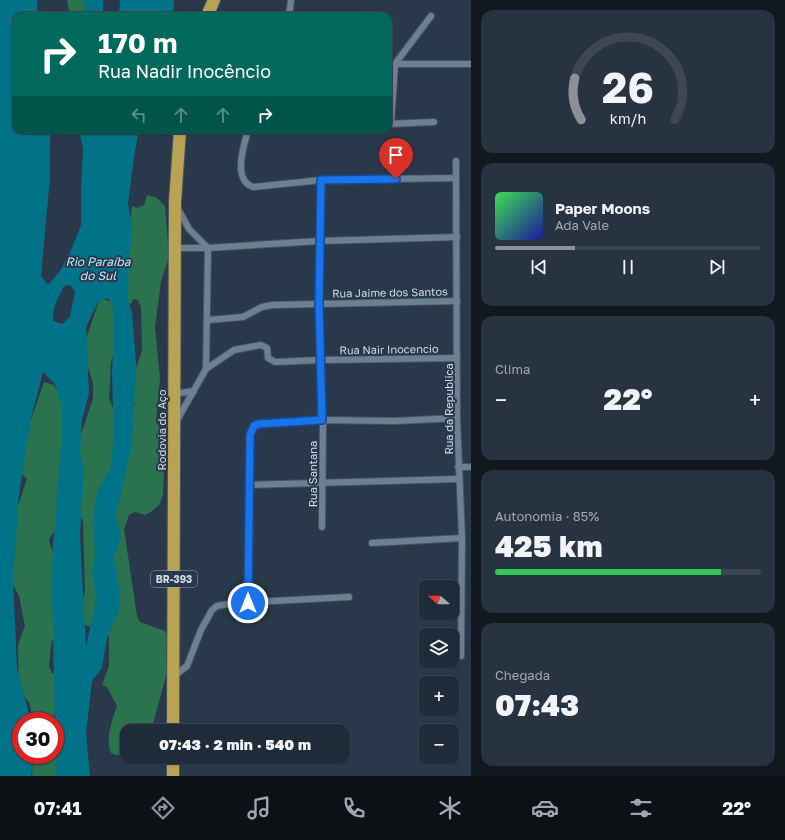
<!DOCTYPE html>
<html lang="pt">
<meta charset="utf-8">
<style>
body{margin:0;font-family:"Golos Text",sans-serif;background:#273340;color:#f1f3f6;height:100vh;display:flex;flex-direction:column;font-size:15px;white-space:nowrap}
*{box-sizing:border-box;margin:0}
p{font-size:13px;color:#a1a7ae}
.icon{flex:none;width:22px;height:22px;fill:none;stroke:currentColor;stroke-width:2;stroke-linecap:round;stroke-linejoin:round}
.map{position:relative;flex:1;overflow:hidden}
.side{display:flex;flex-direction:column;gap:10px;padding:10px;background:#11181f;width:314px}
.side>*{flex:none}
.top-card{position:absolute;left:12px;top:12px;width:380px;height:122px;border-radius:12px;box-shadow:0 1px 3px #0004,0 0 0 1px #3c4753;background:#00695c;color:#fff;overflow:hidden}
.needle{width:26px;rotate:290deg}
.tools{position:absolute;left:419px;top:580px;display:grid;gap:8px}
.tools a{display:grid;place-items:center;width:40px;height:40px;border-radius:8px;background:#1f2b38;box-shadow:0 1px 3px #0004,0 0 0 1px #3c4753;font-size:20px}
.speed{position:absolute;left:12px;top:712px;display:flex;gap:8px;font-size:20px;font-weight:700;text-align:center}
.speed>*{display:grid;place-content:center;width:52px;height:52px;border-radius:50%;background:#1f2b38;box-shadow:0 1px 3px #0004,0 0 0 1px #3c4753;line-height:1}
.speed .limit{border:6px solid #d22;background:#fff;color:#111}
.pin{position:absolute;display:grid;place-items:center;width:34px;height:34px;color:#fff;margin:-41px -17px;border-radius:50% 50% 50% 0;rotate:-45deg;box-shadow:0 0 4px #0007}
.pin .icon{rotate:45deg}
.me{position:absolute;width:44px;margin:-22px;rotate:0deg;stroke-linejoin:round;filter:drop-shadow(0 0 3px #0008)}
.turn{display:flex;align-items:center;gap:14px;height:84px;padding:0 20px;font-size:18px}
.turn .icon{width:52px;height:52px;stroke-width:2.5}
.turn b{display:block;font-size:28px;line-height:34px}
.lanes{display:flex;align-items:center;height:38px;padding:0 20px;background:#0003;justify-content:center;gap:20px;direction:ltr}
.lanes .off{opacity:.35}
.big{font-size:30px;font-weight:800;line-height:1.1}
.side .card{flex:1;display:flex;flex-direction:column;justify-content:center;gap:6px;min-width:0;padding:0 14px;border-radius:12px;background:#273340}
.side .dial{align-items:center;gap:0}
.dial svg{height:104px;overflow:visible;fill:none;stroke:#3c4753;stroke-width:7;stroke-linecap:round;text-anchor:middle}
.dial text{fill:#f1f3f6;stroke:none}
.song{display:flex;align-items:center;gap:12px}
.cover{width:48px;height:48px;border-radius:6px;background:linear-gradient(135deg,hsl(130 70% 55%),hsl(240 70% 35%))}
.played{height:4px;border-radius:2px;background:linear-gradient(90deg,#8c9099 30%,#3c4753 30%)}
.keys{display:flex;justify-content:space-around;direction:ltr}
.heat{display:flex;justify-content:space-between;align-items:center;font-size:22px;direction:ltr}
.charge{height:6px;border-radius:3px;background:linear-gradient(90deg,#34c759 85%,#3c4753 0)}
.trip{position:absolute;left:120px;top:724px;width:230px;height:40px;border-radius:12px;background:#1f2b38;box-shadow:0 1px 3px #0004,0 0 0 1px #3c4753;font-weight:800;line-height:40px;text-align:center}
.tabs{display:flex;height:64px;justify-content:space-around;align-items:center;background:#0c1116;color:#a1a7ae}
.tabs .icon{width:28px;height:28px}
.tabs .current{color:#8c9099}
.tabs b{font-size:18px;color:#f1f3f6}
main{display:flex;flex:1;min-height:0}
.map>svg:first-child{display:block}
</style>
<main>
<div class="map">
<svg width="471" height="776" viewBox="0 0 471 776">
<rect width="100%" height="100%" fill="#29394b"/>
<g fill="#2b734f">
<path d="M67 0H92L95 16H70Z"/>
<path d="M147 195 157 198 165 206 169 257 161 281 155 328 160 379 156 421 165 440 163 494 160 504 151 512 145 515 135 512 129 515 124 529 137 616 140 622 165 631 171 644 169 665 151 731H127V753L116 755 111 753C105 740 112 720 117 706L107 687 102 685 109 666V633L80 623 77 616 85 592 83 521 80 514 68 516 50 537 49 541 60 572 59 621 51 645 49 667 52 673 62 676 56 707 52 721H32L30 704 19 689 18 645 25 626 19 596 12 583 17 509 27 479 19 471 27 431 44 382 54 385 70 418 78 443 93 399V383L85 358V342L100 298 115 303 123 328 111 362 109 399 112 406 120 414 132 412 135 403 130 401V385L142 351 141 307 138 300 133 299 131 304 121 300 132 206 137 208 144 205Z"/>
<path d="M33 755H54L59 763 61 776H32Z"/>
</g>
<g fill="#017389" fill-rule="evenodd">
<path d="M0 0H37V16H16V130H50V177L41 276 48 285 60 271 70 253 81 225V189L83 149 79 130H139L135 150 128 203 132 227 127 294 132 313 136 363 132 445 116 516 121 537 114 558 119 586V611L107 638 102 668 92 681 86 733 90 776H56L52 585 53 544 56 522 57 494 61 446V404L55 384 43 372 32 414 19 494 13 578 17 668 29 714V721H21V755H30L32 768 31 776H0ZM70 285 75 291 70 317 62 324 53 321C52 307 58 298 64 286ZM108 298 113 307 114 336 112 372 114 434 111 467 99 488 93 515 95 554 92 576 97 595 86 647 80 535 84 471 80 451 82 420 89 393 86 327 98 302Z"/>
<path d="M84 0H103V16H86Z"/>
<path d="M120 0H174L173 16H119Z"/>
</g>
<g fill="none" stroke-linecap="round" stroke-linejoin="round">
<g stroke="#465463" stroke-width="8">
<g id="street">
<path d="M289 16 291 0"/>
<path d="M395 64H471"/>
<path d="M391 123 395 64 431 16"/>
<path d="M388 124 434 122"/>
<path d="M248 130C244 145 232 180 253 187L321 180 456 178"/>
<path d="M456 161 457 418 462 538 461 656"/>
<path d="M321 180 319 303 323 420 322 527"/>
<path d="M175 248H208L319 241 457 237"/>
<path d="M207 320 243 317 262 307 272 305 457 301"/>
<path d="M206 369 234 350 261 345 267 348 268 358 275 362 321 360 457 358"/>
<path d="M174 394 194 391"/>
<path d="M176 422 206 369 208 248 189 229 177 207"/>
<path d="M458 467H471"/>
<path d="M249 485 458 479"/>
<path d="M372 543 462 538"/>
<path d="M248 603 250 435 254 426 275 423 323 420 395 421 457 418"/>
<path d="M174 676 187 666 201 630 212 610 217 606 234 603 349 597"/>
</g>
</g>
<g stroke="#465463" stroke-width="14">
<g id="highway">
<path d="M207 16 214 0"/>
<path d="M173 731 175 202 180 130"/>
<path d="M173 757V776"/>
</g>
</g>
<use href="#street" stroke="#6d7f93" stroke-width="6"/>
<use href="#highway" stroke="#b8a254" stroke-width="12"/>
</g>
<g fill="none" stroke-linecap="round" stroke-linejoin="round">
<g stroke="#114b97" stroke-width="10">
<path id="route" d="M248 603 250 435 254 426 258 424 322 420 319 303 321 180 396 179"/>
</g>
<use href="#route" stroke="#1a73e8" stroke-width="7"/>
</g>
<g text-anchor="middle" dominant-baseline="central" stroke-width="4" stroke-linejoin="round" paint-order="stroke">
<rect fill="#29394b" stroke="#9eaab7" stroke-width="1" x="151" y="571" width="46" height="16" rx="3"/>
<g font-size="10" font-weight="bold" fill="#d0dae5">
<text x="174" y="579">BR-393</text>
</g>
<g font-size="11" fill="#d0dae5" stroke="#29394b">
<text transform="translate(390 292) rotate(-1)">Rua Jaime dos Santos</text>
<text transform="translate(389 349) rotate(-1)">Rua Nair Inocencio</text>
<text transform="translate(448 409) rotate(-90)">Rua da Republica</text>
<text transform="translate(161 430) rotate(-90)">Rodovia do Aço</text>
<text transform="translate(312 474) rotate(-90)">Rua Santana</text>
</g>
<g font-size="12" font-style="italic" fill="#beeaf7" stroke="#29394b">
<text x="98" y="261">Rio Paraíba<tspan x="98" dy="14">do Sul</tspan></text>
</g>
</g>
</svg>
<div class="tools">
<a><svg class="needle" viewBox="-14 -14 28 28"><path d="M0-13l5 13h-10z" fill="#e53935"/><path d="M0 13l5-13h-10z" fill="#a1a7ae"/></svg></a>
<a><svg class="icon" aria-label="layers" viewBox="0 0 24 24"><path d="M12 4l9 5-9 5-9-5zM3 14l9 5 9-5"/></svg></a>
<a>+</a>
<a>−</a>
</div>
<div class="speed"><div class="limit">30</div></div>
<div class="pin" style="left:396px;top:179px;background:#d93025"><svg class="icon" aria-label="arrive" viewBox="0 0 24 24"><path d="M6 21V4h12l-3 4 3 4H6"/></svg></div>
<svg class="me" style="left:248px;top:603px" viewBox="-20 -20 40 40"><circle r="17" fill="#1a73e8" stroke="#fff" stroke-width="3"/><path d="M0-11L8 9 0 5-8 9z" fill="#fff"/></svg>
<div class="trip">07:43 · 2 min · 540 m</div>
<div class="top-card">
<div class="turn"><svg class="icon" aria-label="right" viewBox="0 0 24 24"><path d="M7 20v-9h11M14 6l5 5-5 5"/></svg><div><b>170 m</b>Rua Nadir Inocêncio</div></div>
<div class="lanes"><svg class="icon off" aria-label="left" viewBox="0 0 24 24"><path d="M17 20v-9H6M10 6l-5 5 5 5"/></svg><svg class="icon off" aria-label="ahead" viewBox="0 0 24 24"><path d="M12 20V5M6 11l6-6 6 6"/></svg><svg class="icon off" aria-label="ahead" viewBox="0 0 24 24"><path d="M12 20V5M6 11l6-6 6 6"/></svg><svg class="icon" aria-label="right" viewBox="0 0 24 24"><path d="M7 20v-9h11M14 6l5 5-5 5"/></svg></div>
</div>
</div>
<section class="side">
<div class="card dial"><svg viewBox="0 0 100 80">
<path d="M14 69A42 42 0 1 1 86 69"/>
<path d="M14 69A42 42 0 0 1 9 37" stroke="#8c9099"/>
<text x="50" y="56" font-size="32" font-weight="700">26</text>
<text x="50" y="72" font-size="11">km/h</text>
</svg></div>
<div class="card">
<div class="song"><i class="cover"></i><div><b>Paper Moons</b><p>Ada Vale</p></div></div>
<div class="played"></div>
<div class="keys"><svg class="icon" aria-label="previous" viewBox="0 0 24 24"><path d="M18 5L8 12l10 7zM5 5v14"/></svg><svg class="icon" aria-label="pause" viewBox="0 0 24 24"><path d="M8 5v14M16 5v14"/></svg><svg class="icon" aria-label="next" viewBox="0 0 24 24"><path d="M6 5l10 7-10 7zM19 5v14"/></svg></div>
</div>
<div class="card"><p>Clima</p>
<div class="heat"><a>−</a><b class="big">22°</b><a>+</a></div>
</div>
<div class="card"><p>Autonomia · 85%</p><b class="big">425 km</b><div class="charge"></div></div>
<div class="card"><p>Chegada</p><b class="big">07:43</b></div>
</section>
</main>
<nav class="tabs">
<b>07:41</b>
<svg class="icon current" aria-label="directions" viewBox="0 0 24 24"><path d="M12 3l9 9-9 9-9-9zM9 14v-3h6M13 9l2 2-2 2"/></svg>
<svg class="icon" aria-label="music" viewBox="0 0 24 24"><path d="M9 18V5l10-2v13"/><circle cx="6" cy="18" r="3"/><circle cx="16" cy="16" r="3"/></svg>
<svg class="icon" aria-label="phone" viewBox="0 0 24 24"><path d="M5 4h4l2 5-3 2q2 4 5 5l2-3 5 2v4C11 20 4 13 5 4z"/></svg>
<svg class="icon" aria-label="climate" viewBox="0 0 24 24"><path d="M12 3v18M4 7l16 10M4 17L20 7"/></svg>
<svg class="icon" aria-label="car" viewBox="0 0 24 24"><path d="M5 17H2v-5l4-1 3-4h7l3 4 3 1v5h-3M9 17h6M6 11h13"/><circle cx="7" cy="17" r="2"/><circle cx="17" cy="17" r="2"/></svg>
<svg class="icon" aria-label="filters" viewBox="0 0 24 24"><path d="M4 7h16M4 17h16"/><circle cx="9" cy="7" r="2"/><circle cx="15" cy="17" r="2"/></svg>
<b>22°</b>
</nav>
